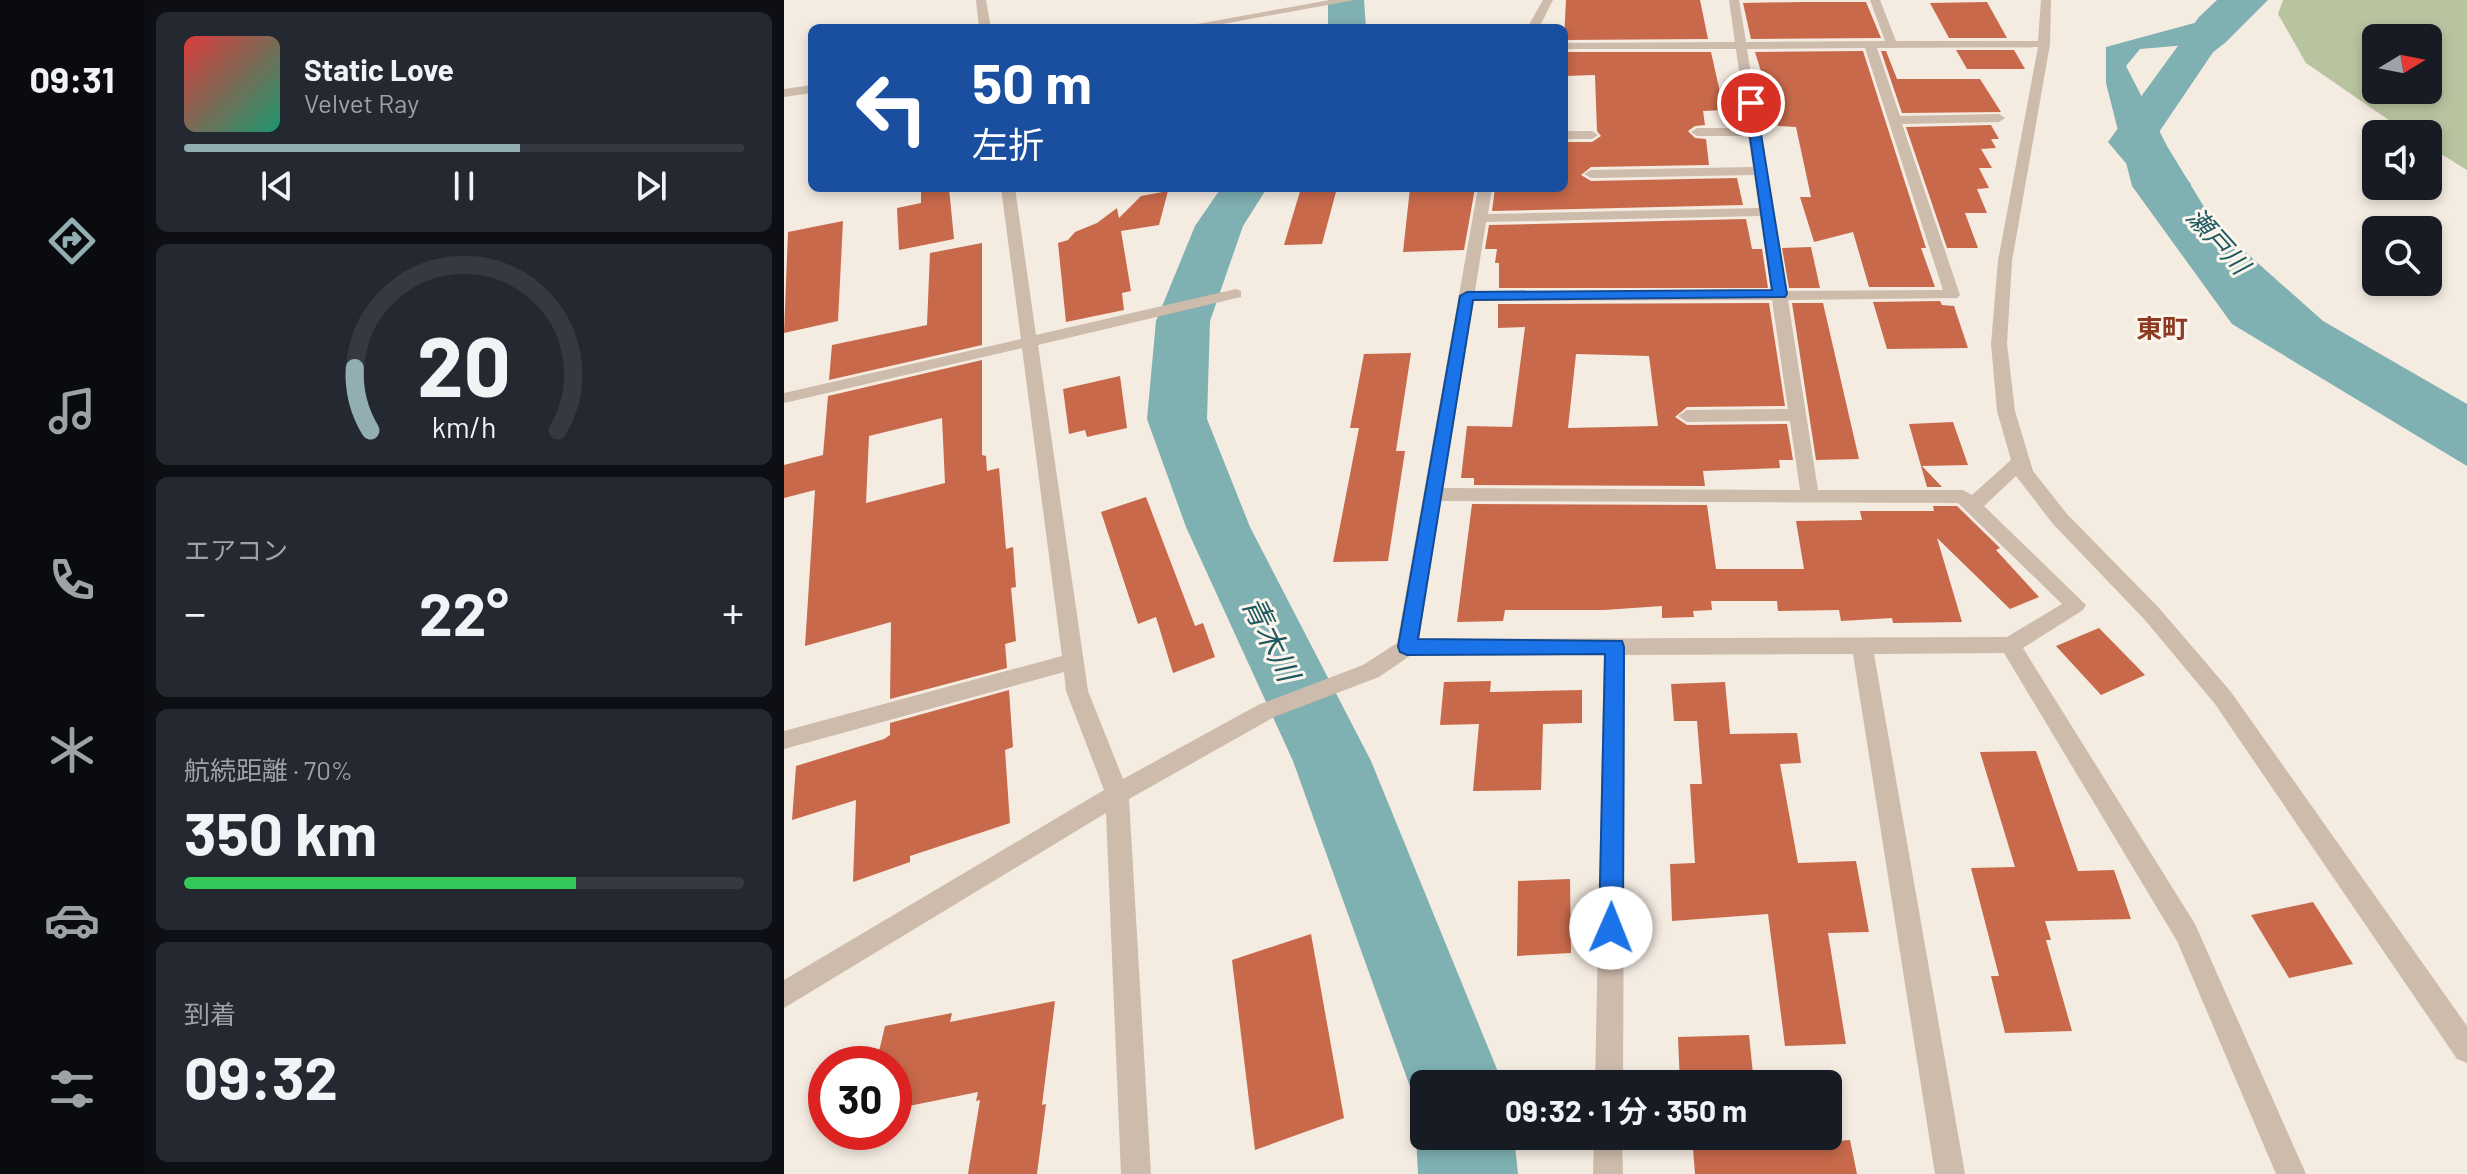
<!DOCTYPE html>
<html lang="ja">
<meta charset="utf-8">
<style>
body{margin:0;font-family:Barlow,"Noto Sans JP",sans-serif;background:#242831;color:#f1f3f6;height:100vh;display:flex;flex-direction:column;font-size:30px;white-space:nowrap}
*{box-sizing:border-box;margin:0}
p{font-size:26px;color:#9ea1a6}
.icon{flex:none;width:44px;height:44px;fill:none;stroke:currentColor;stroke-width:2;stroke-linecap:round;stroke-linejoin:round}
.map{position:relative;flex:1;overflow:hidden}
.drawer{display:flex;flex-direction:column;gap:12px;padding:12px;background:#0d0f14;width:640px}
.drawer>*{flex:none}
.hud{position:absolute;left:24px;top:24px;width:760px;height:168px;border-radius:12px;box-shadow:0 4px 12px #0003;background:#1a4fa0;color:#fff;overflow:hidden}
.needle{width:52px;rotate:80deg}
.fabs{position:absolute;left:1578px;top:24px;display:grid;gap:16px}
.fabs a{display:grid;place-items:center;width:80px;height:80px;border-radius:12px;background:#171b24;box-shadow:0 4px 12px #0003;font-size:40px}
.speed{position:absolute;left:24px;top:1046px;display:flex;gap:16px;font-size:40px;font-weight:700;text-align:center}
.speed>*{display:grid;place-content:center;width:104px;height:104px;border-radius:50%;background:#171b24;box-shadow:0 4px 12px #0003;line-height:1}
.speed .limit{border:12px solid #d22;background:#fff;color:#111}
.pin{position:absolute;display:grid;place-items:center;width:68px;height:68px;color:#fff;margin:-34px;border:4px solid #fff;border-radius:50%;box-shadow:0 2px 8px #0007}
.me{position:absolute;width:88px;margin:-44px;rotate:1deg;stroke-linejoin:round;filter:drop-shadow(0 0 6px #0008)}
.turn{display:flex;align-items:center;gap:28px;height:168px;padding:0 32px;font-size:36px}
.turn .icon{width:104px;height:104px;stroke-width:2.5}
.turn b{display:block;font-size:56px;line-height:68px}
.big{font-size:60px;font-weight:700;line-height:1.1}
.drawer .card{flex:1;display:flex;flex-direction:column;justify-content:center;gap:12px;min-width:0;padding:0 28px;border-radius:12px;background:#242831}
.drawer .dial{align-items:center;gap:0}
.dial svg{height:208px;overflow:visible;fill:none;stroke:#363941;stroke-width:7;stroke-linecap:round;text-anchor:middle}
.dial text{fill:#f1f3f6;stroke:none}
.song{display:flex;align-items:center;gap:24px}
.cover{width:96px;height:96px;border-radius:12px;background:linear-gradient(135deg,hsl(0 70% 55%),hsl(160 70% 35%))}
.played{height:8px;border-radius:4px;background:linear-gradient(90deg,#92aeb2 60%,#363941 60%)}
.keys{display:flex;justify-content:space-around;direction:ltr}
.heat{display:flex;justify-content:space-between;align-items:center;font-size:44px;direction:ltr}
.charge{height:12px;border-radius:6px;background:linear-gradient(90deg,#34c759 70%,#363941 0)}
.trip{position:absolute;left:626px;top:1070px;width:432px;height:80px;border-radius:12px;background:#171b24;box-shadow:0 4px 12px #0003;font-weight:700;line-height:80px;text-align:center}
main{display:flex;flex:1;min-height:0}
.menu{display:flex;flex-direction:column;width:144px;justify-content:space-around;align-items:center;background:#090b0e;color:#9ea1a6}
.menu .icon{width:56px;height:56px}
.menu .selected{color:#92aeb2}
.menu b{font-size:36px;color:#f1f3f6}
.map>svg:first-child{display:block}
</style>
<main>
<nav class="menu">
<b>09:31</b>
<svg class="icon selected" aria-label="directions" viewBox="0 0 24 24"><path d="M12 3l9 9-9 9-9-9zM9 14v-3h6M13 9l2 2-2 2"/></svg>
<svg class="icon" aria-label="music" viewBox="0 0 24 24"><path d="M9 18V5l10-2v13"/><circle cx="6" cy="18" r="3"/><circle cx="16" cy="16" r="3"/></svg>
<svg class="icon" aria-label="phone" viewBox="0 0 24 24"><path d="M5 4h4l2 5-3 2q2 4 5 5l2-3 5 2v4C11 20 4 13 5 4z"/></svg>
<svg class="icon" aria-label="climate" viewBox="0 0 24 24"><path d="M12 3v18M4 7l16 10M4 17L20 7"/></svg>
<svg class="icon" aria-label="car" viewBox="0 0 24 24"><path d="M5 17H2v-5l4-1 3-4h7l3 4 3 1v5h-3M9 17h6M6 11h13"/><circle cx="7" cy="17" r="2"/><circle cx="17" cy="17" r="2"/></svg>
<svg class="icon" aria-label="filters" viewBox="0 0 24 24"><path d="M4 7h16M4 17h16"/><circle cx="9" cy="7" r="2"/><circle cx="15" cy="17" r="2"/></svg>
</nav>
<section class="drawer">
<div class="card">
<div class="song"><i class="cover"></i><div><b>Static Love</b><p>Velvet Ray</p></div></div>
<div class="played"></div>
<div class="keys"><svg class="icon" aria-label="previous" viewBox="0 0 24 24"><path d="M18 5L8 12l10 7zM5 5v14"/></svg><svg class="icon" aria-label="pause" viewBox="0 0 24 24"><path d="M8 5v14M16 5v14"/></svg><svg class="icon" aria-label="next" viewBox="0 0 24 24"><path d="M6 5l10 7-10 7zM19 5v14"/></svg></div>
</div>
<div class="card dial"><svg viewBox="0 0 100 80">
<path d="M14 69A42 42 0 1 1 86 69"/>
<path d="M14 69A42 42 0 0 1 8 45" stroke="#92aeb2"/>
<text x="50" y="56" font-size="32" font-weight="700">20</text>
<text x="50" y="72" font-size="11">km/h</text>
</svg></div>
<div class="card"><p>エアコン</p>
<div class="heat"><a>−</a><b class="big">22°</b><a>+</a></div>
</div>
<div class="card"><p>航続距離 · 70%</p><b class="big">350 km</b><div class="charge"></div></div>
<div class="card"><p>到着</p><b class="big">09:32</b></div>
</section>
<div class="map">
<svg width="1683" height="1174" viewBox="0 0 1683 1174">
<rect width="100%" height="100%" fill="#f4ebe1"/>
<path fill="#b8c4a0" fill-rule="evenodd" d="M1499 0H1683V170L1644 146V134H1625L1522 63 1494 14ZM1592 38H1644V90H1592Z"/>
<path fill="#7fb0b2" d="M1440 0H1484L1442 42 1399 76 1403 45 1356 49 1342 66 1383 146 1431 225 1539 321 1683 404V466L1448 324 1348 186 1322 83V47L1414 22Z"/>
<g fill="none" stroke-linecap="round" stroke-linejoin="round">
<g fill="#7fb0b2" fill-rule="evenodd">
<path d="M544 0H580L582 28H544Z"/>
<path d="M1433 0H1472L1442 33 1369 141 1407 184 1400 194 1384 198 1368 194 1324 142 1415 17Z"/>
<path d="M437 188H483L459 226 426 321 423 419 466 527 587 761 719 1084H640V1136H730L734 1174H634L632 1136 640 1118 625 1084 509 761 402 527 363 419 372 321 411 226Z"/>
</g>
</g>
<g fill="#c8694b" fill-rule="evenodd">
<path d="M782 0H916L924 39 780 40Z"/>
<path d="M1018 2H1082L1097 38 967 39 959 3Z"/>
<path d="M1203 2 1223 38H1165L1146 3Z"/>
<path d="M1172 50H1230L1241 69H1183Z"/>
<path d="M1079 51 1142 248H1137L1151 287H1085L1069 232 1030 242 1016 197H1027L1012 127 994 126 971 52Z"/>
<path d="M1097 51H1102L1113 79H1196L1217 112 1118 113Z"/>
<path d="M780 52H927L940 110 919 111 921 125 911 126 904 131 911 138 922 139 925 165 807 167 797 175 807 181 953 178 959 205 708 211 711 188H780V142H808L817 136 813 131 811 75 780 76Z"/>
<path d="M1207 125 1215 139H1207L1212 148 1197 149 1208 168H1195L1205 188 1193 189 1203 213H1181L1194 248H1163L1122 127Z"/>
<path d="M137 188H165L170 239 115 250 113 208 137 203Z"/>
<path d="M517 188H553L538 244 500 245Z"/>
<path d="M626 188H691L680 250 619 252Z"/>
<path d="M384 191 375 225 337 231 347 291 338 293 340 310 282 322 274 243 284 240 291 232 313 223 333 208 335 218 357 196Z"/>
<path d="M962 219 968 249H978L984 288H715V263H711L713 249H701L705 225Z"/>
<path d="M59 221 54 321 0 333 4 232Z"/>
<path d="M198 243V345L45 380 48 345 143 325 146 253Z"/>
<path d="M1027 247 1036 288H1005L998 248Z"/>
<path d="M1156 301 1158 305 1170 306 1184 348 1103 349 1089 302Z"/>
<path d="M985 303 1001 406 903 407 891 417 903 425 1003 424 1009 460H995L996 468 919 471 921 486 690 485V478H677L683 426 728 427 741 327 714 328V304ZM792 354 865 356 874 426 784 428Z"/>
<path d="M1008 303H1039L1075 459 1032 460Z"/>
<path d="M627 353 612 451H621L604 561 549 562 575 428H566L580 354Z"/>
<path d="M198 360V455L202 456 203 471 215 468 222 549 229 547 232 587 227 588 232 641 221 644 223 668 106 699 107 622 21 646 31 490 0 498V465L39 455 44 396ZM158 418 161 483 82 503 85 436Z"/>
<path d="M336 376 343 428 303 437 301 430 285 434 279 389Z"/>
<path d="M1169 422 1184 465 1138 466 1158 487H1143L1125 424Z"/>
<path d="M362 497 411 626 419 623 431 657 389 673 372 617 354 624 317 512Z"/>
<path d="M688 504 923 505 932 569H1020L1012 521 1078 520 1076 511H1150L1149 506H1173L1216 548 1212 550 1255 597 1226 609 1153 538 1178 622 1109 623 1108 618 1057 621 1055 610 994 611 993 601H927L928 610 909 611 910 617 878 618V606L820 610H721L719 621 673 622Z"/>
<path d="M1315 628 1361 675 1317 695 1272 646Z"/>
<path d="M707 681 706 692 798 690V723L759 724 757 790 689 791 695 724 656 725 660 682Z"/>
<path d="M941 682 946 734 1013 733 1017 763 996 764 1014 863 1072 861 1085 932 1044 933 1062 1044 1001 1046 984 914 888 921 886 864 911 863 906 784H918L913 721H890L887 684Z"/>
<path d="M225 690 229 747 221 750 226 823 126 856V862L69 882 72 800 8 820 12 766 100 739 106 735V723Z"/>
<path d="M1252 751 1294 871 1330 870 1347 919 1261 921 1267 940H1262L1288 1031 1221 1033 1207 976H1215L1187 868 1231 867 1196 752Z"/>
<path d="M786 879 787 953 733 956 734 881Z"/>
<path d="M1529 902 1569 964 1505 978 1467 915Z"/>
<path d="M527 934 560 1118 471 1150 448 960Z"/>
<path d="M271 1001 258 1105 262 1104 253 1174H184L196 1100 192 1101 194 1092 110 1109V1064H92L101 1026 168 1013 166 1022Z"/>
<path d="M965 1035 970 1084H896L894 1037Z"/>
<path d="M908 1136H969L971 1148 1066 1140 1073 1174H911Z"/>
</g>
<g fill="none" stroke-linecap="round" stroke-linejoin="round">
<g fill="#cdbbac" fill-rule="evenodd">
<path d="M192 0H202L207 28H195Z"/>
<path d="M546 0H571L417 28H391Z"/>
<path d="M759 0H769L755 28H743Z"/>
<path d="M945 0H955L962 42 1101 41 1086 0H1096L1112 41H1254L1257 0H1267L1266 44 1228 261 1223 344 1231 411 1249 471 1283 514 1375 608 1447 692 1683 1026V1063L1673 1059 1431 704 1361 620 1269 524 1232 476 1200 506 1302 605 1299 610 1239 648 1411 924 1522 1174H1492L1393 941 1220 653 1090 654 1181 1174H1151L1069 654 841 655 839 1084H811L820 655H627L595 677 490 717 345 799 367 1174H337L322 813 0 1008V980L320 790 282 691 280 672 0 749V731L278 656 238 348 0 403V393L237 339 217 188H231L252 335 452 289 457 291V297L254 345 304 691 339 779 474 705 579 665 613 643 694 188H708L704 214 975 208 970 175 807 178 800 174 807 170 969 167 964 136H913L907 132 913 128H963L952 49H780V43L951 42ZM1254 47 1214 261 1207 344 1213 411 1227 460 1188 495 1179 490H1034L1004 300 1173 298 1176 295 1118 124 1215 122 1221 118 1215 114 1116 116 1093 48ZM1081 48 1159 290 1002 291 963 49ZM976 216 987 291H691L702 222ZM988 300 1004 409 903 410 894 416 903 422 1006 421 1016 490 659 488 690 301ZM657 501 1174 503 1278 604 1223 637 635 639Z"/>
<path d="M28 85V93L0 97V89Z"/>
<path d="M780 131H808L814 135 808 139H780Z"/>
<path d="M810 1136H838L839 1174H809Z"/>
</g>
</g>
<path fill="#1a73e8" stroke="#114b97" stroke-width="2" d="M967 100 972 103 1003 294 1001 297 689 300 634 639 838 641 840 647 839 928 835 936 827 939 819 936 815 928 821 654 623 655 616 652 614 647 676 296 683 292 988 290 961 103Z"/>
<g text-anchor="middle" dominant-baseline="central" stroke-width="6" stroke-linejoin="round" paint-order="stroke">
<g font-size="26" font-style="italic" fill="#1f5a5e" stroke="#fbf5ee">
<text transform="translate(1435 240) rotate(48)">瀬戸川</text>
</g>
<g font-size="26" font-weight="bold" fill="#8c3b22" stroke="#fbf5ee">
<text x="1378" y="327">東町</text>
</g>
<g font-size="30" font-style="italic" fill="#1f5a5e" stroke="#fbf5ee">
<text transform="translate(488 638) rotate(64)">青木川</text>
</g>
</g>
</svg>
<div class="fabs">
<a><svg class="needle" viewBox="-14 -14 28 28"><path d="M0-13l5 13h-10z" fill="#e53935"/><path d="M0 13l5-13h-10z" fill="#9ea1a6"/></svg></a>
<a><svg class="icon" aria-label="sound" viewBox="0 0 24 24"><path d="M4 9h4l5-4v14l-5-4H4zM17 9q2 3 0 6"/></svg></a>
<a><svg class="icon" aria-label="search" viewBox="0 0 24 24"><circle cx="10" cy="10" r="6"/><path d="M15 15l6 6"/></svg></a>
</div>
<div class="speed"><div class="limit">30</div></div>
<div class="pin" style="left:967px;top:103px;background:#d93025"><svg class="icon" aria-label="arrive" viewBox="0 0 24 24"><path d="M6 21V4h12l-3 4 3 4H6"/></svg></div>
<svg class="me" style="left:827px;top:928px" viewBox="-20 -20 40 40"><circle r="19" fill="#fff"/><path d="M0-13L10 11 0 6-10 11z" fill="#1a73e8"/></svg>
<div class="trip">09:32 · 1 分 · 350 m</div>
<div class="hud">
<div class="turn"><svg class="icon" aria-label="left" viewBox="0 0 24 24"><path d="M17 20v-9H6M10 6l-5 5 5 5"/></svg><div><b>50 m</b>左折</div></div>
</div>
</div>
</main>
